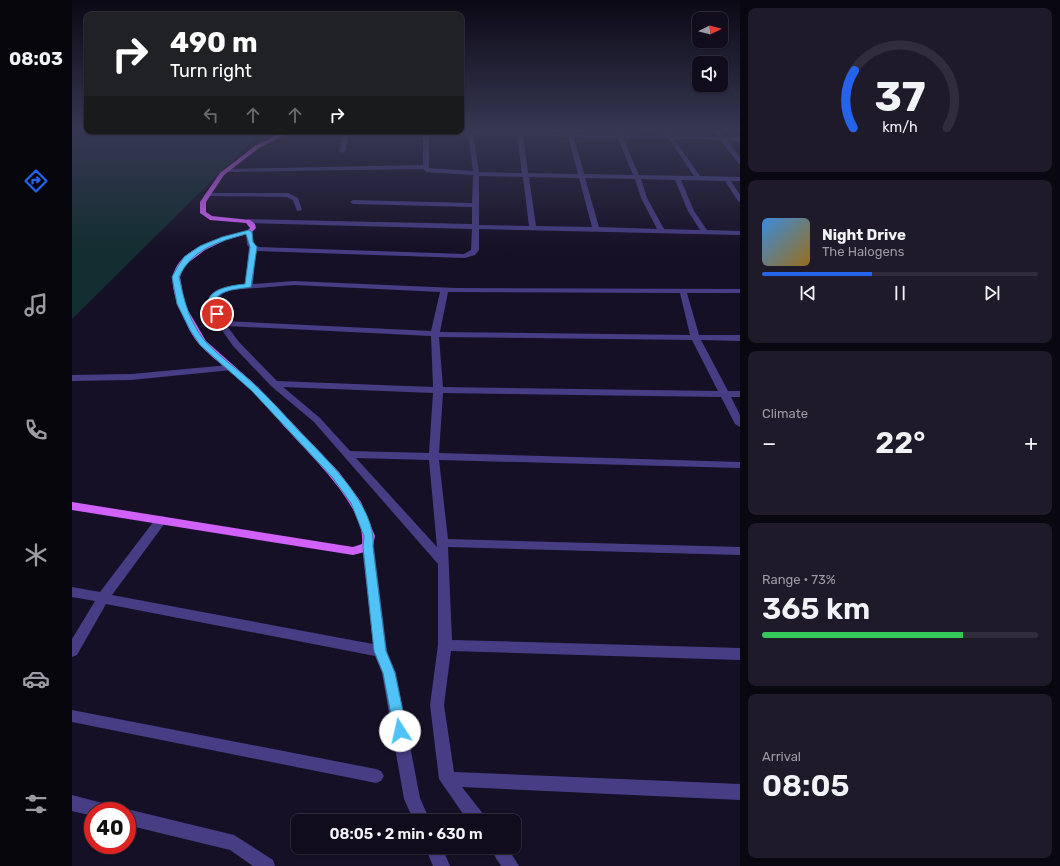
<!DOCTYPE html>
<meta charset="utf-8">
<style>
body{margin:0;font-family:Rubik,sans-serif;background:#1e1a29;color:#f1f3f6;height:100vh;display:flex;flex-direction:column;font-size:15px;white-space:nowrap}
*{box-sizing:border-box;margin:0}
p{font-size:13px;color:#9c9ba3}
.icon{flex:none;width:22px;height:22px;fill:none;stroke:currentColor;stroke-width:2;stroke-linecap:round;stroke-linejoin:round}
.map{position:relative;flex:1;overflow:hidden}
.side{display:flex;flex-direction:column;gap:8px;padding:8px;background:#09070f;width:320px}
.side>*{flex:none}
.banner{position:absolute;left:12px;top:12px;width:380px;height:122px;border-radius:8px;box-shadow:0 1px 3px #0004,0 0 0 1px #302c3b;background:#202124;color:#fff;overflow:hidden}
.needle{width:26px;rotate:84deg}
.fabs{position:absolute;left:620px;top:12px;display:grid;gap:8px}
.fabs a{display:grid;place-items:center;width:36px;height:36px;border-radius:8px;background:#100c1c;box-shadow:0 1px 3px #0004,0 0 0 1px #302c3b;font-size:20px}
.speed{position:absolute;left:12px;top:802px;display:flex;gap:8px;font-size:20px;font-weight:700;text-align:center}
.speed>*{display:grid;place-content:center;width:52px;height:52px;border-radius:50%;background:#100c1c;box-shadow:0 1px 3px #0004,0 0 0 1px #302c3b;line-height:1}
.speed .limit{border:6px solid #d22;background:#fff;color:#111}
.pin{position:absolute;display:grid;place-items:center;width:34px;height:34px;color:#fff;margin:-17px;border:2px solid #fff;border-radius:50%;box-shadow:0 1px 4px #0007}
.me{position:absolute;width:44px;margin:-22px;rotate:350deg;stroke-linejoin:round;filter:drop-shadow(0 0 3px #0008)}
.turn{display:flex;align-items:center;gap:14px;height:84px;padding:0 20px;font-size:18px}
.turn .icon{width:52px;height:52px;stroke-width:2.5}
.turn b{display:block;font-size:28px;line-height:34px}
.lanes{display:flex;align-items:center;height:38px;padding:0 20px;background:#0003;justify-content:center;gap:20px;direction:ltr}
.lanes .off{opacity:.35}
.big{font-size:30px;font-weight:600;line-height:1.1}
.side .tile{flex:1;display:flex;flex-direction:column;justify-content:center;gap:6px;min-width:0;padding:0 14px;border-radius:8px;background:#1e1a29}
.side .dial{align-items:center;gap:0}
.dial svg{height:104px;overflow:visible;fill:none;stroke:#302c3b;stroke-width:7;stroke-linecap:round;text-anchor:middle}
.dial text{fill:#f1f3f6;stroke:none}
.song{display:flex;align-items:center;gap:12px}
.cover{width:48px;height:48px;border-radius:6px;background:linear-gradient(135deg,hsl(210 70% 55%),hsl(40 70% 35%))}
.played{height:4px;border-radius:2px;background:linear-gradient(90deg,#2563eb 40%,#302c3b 40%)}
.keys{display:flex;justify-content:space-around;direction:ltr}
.heat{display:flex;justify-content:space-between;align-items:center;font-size:22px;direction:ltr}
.charge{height:6px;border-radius:3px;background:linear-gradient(90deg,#34c759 73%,#302c3b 0)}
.trip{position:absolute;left:219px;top:814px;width:230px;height:40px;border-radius:8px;background:#100c1c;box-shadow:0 1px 3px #0004,0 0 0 1px #302c3b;font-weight:600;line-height:40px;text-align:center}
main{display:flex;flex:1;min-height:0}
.tabs{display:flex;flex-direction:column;width:72px;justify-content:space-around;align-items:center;background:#06050b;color:#9c9ba3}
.tabs .icon{width:28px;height:28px}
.tabs .active{color:#2563eb}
.tabs b{font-size:18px;color:#f1f3f6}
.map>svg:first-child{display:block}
</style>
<main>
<nav class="tabs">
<b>08:03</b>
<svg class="icon active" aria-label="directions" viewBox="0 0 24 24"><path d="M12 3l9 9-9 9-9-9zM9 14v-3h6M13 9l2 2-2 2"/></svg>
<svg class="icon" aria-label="music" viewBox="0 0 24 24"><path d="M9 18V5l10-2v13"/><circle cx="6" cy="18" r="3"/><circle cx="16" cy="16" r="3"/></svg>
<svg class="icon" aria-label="phone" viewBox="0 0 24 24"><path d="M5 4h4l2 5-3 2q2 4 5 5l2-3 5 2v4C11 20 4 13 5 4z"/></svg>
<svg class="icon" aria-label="climate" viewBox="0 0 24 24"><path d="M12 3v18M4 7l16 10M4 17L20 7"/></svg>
<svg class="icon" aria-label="car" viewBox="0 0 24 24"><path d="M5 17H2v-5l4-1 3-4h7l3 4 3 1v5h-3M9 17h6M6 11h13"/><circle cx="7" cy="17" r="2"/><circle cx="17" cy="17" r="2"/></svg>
<svg class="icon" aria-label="filters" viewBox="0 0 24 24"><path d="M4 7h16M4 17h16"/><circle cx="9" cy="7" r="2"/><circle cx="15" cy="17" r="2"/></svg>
</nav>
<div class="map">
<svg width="668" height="866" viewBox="0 0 668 866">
<rect width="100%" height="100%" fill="#161026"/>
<path fill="#132e30" d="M0 130 15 131H190L0 319Z"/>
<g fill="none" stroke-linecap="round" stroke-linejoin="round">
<g fill="#463d84" fill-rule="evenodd">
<path d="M395 130H401V132L445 133 444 130H450V133L495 134 494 130H500L501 134 544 135 543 132 546 130 550 135 594 136 590 130H596L600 136 646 137 641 130H647L652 137H668V141L655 140 668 158V164L666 163 649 140 602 139 628 176 668 177V181H659L668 195V202L666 201 653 181 609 180 622 211 635 230 668 231V235L407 229V250L403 255 393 258 184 251 181 284 222 281 384 288 668 289V293H615L627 335H668V341L629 340 656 391H668V397H659L668 415V427L663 424 649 397 371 393 367 453 668 462V468L367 460 376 539 668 547V555L376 547 380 640 668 648V660L379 651 372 705 382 772 668 784V800L390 787 412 815 414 821H396L367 779 358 705 366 645V564L242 422 199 386 161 346 145 323 136 304 138 297 144 290 158 286 173 284 177 247 175 245 174 232 177 230 180 232 182 244 187 247 392 254 399 250 400 229 176 223 173 221 176 219 400 224V207L281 204 278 202 281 200 400 203 401 175 354 172 351 169 156 172 153 170 154 169 351 165V134L289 133 286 131 396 132ZM357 134 396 135 401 171 357 168ZM401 135 445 136 450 173 407 172ZM451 136 496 137 506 174 456 173ZM502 137 546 138 561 175 512 174ZM551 138 597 139 622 176 567 175ZM407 176 451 177 457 226 407 225ZM457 177 507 178 520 227 464 226ZM513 178 563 179 569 198 585 229 527 227ZM569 179 603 180 616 211 628 230 592 229 575 198ZM222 285 368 292 359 331 152 321C144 305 139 298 159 290ZM376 292 608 293 618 335 368 332ZM155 326 359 336 361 387 205 381 167 342ZM367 337 620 340 646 391 371 387ZM211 387 361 393 357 453 278 451 248 418ZM284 458 357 460 365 547Z"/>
<path d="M272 131H278L273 151 270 153 267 151Z"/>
<path d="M135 193H216L226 198 230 210 225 211 221 200 215 197 133 196 132 195Z"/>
<path d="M157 365 160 366 161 368 160 370 59 380 0 381V375L59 374Z"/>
<path d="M89 516 93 517 95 520 93 523 40 595 301 644 290 547 292 544 296 543 300 544 302 547 315 651 324 673 348 798 358 821H342L332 799 310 673 303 656 34 604 5 655 0 657V639L23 601 0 597V587L28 592 85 517Z"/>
<path d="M0 710 304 769 309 771 312 776 309 781 304 783 0 722Z"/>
<path d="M0 795 38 805 40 811H21V816L0 811Z"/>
<path d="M55 809 162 835 201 860 203 866H181L158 850 55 825V811H50Z"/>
<path d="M353 847H370L378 866H361Z"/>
<path d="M417 847H435L447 866H429Z"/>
</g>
<path fill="#d061fa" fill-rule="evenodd" d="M213 131H220L187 148 152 175 134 202V212L140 216 178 220 183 224 184 228 179 233 154 240 133 250 112 266 108 277 113 305 134 341 186 387 267 472 289 502 303 536 300 550 281 555 0 510V502L281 547 290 544C294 509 244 461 222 437 208 422 195 406 181 392 164 375 144 362 128 345 120 337 115 325 110 314 105 306 99 285 101 276 106 248 151 236 175 231L178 228 174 223 138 220 128 213V202L148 173 183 146Z"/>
</g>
<linearGradient id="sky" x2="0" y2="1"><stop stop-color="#0c0915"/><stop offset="0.52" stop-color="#363752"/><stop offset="1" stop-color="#363752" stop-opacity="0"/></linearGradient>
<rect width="668" height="251" fill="url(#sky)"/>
<path fill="#4fc3f7" stroke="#337fa1" d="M177 230 180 232 181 242 185 247 179 287C170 289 140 289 144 305 144 308 147 311 148 314L147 315H142C140 312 137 307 136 304 135 288 163 285 173 284L178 247 174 234C146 242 120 249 107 277 112 300 117 322 133 341 148 358 169 371 185 387 200 401 213 416 227 431 254 459 305 506 301 547L314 651 323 673 335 731 333 735 328 737 324 735 322 731 311 673 302 651 291 547 292 536 279 503 260 477 180 391 128 345 118 330 105 304 100 277 106 266 112 257 128 246 150 237Z"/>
</svg>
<div class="fabs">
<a><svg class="needle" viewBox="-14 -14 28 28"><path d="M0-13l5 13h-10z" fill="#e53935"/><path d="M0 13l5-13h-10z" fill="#9c9ba3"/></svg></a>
<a><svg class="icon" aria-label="sound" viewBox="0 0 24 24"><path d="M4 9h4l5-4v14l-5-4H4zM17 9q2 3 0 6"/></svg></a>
</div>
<div class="speed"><div class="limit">40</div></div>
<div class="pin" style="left:145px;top:314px;background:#d93025"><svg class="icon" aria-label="arrive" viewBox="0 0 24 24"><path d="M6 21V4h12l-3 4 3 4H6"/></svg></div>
<svg class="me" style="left:328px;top:731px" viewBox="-20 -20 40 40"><circle r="19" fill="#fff"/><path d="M0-13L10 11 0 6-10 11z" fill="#4fc3f7"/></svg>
<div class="trip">08:05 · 2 min · 630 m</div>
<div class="banner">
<div class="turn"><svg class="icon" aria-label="right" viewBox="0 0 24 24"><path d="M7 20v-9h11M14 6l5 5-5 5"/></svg><div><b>490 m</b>Turn right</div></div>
<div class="lanes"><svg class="icon off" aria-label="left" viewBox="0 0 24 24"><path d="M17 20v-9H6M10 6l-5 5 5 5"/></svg><svg class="icon off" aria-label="ahead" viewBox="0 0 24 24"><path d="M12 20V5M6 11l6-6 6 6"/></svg><svg class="icon off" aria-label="ahead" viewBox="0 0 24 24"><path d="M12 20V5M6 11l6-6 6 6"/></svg><svg class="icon" aria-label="right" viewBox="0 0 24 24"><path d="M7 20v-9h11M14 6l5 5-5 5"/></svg></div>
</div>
</div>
<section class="side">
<div class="tile dial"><svg viewBox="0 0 100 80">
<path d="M14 69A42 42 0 1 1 86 69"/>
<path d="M14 69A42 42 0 0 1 15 25" stroke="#2563eb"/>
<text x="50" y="56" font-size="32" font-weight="700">37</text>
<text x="50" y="72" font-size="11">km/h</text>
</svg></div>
<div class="tile">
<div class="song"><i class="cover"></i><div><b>Night Drive</b><p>The Halogens</p></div></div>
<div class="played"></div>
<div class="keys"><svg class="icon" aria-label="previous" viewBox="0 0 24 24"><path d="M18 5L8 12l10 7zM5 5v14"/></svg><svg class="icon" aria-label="pause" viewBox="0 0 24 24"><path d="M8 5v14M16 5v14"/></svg><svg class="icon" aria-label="next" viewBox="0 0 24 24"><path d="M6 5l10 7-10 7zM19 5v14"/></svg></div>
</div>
<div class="tile"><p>Climate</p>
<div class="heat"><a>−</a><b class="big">22°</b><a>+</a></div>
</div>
<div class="tile"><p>Range · 73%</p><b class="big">365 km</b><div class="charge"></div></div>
<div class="tile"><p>Arrival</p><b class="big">08:05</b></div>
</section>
</main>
